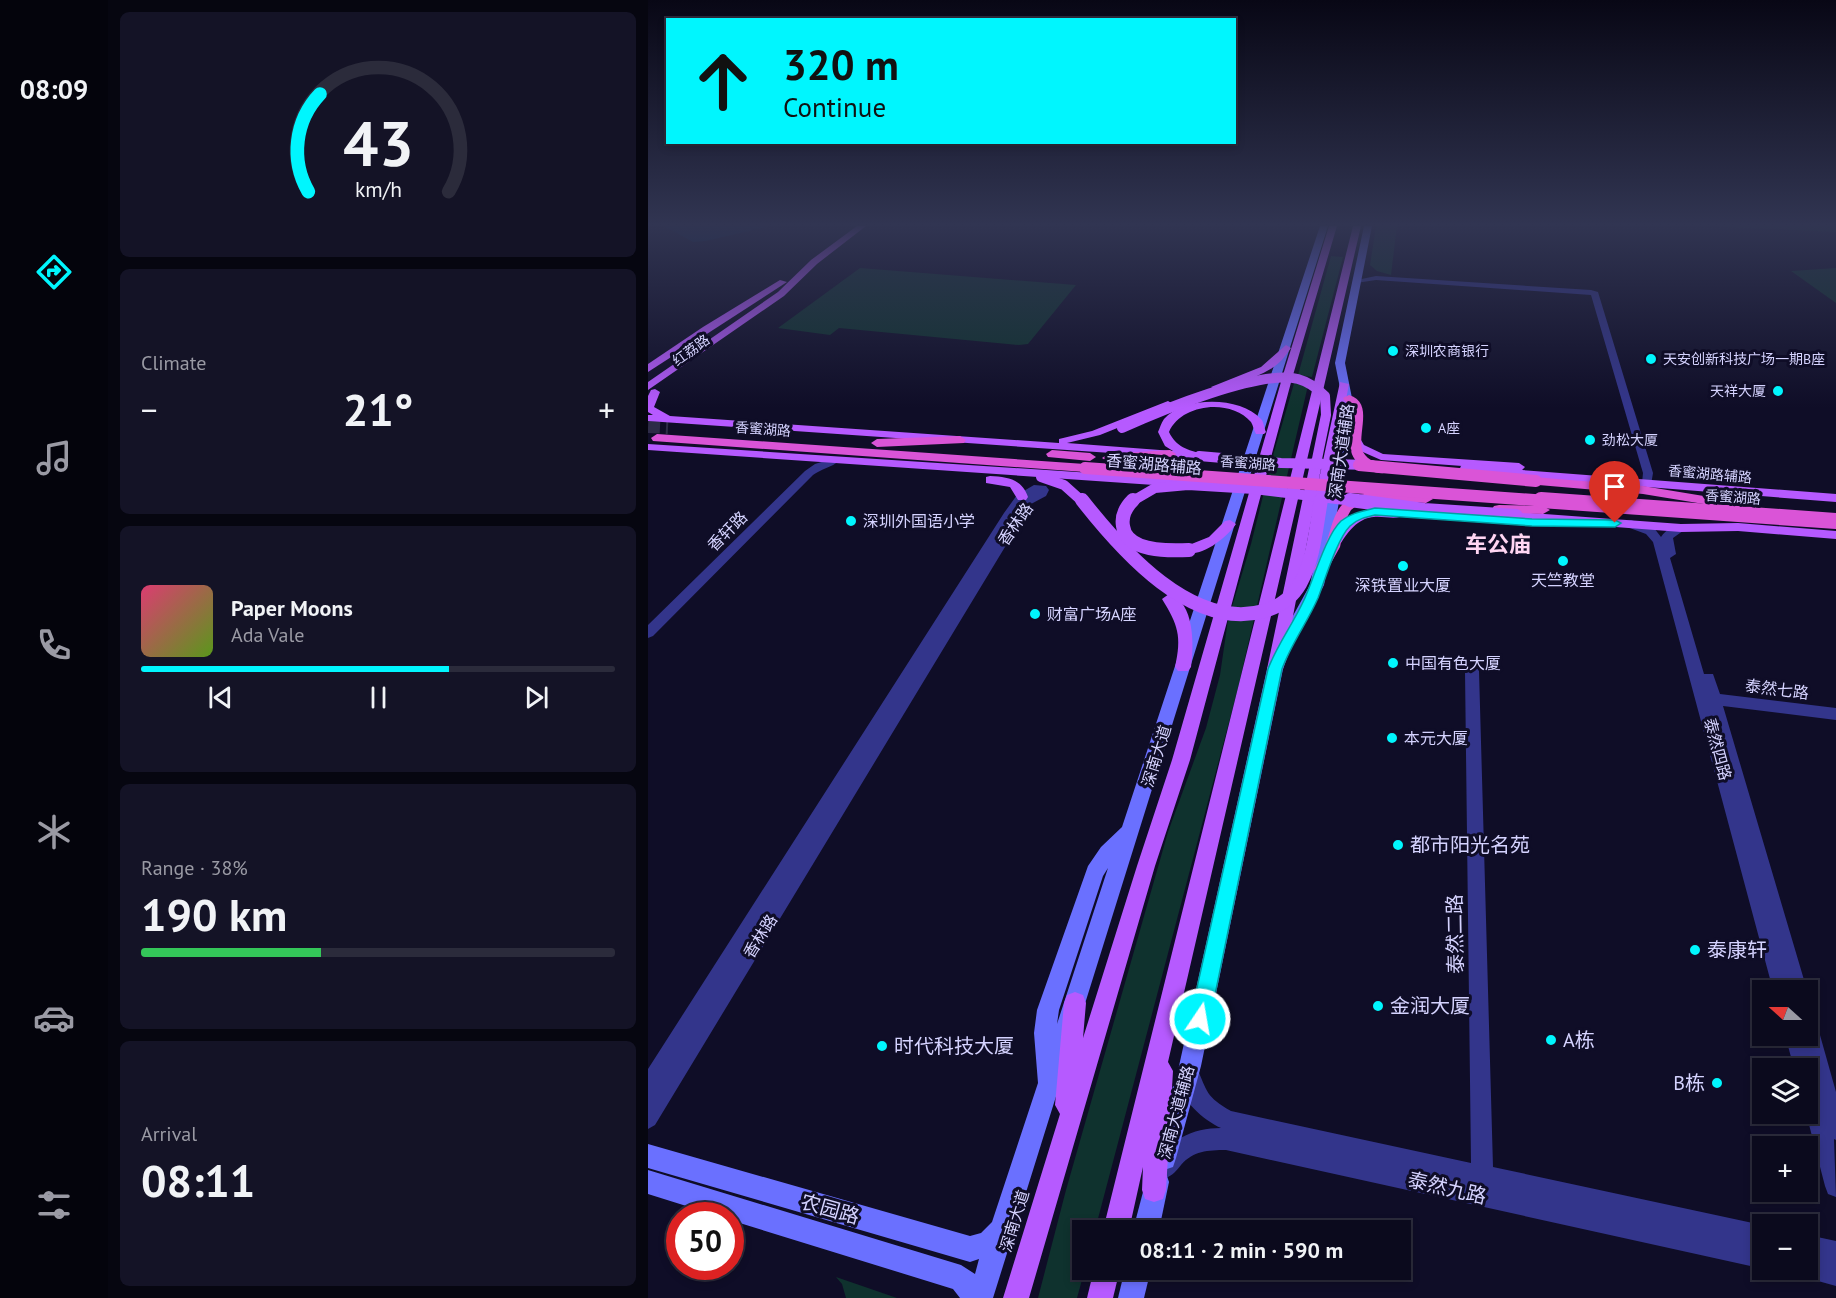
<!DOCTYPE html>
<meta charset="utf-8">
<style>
body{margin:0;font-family:"PT Sans","Noto Sans SC",sans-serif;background:#141326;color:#f1f3f6;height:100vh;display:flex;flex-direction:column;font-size:22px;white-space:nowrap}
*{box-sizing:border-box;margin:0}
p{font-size:20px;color:#9a9aa4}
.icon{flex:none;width:33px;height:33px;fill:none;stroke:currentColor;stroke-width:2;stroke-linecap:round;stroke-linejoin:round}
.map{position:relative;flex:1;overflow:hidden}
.drawer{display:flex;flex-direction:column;gap:12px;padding:12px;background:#060610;width:540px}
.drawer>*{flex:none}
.top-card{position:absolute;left:18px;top:18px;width:570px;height:126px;border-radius:0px;box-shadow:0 3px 9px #0003,0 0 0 2px #2b2b3b;background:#00f6fe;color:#111;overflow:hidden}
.needle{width:39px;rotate:291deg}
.fabs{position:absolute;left:1104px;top:980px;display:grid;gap:12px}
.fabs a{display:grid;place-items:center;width:66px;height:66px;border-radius:0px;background:#0b0a1d;box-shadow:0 3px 9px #0003,0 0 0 2px #2b2b3b;font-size:30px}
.speed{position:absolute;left:18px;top:1202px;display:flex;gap:12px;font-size:30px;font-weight:700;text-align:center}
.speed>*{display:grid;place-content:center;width:78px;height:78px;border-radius:50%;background:#0b0a1d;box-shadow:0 3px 9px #0003,0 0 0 2px #2b2b3b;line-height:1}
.speed .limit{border:9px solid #d22;background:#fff;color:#111}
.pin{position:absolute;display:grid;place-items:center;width:51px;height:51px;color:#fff;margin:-62px -26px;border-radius:50% 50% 50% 0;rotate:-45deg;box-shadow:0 0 6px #0007}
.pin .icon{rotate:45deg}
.me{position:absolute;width:66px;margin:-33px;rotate:12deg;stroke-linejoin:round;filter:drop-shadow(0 0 4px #0008)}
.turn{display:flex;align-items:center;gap:21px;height:126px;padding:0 18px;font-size:27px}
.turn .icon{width:78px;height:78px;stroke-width:2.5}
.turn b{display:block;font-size:42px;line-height:51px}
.big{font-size:45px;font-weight:700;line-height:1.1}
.drawer .card{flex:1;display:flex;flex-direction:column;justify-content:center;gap:9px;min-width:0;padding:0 21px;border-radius:9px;background:#141326}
.drawer .dial{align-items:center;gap:0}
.dial svg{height:156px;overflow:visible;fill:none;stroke:#2b2b3b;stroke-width:7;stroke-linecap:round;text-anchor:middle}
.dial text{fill:#f1f3f6;stroke:none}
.song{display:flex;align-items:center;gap:18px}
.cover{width:72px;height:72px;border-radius:9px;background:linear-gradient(135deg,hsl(340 70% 55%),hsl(90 70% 35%))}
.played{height:6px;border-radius:3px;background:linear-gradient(90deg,#00f6fe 65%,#2b2b3b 65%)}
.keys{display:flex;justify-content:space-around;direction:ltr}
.heat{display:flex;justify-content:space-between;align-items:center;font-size:33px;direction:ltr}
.charge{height:9px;border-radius:4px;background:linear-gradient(90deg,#34c759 38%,#2b2b3b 0)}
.trip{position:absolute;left:424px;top:1220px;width:339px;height:60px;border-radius:0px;background:#0b0a1d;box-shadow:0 3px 9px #0003,0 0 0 2px #2b2b3b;font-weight:700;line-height:60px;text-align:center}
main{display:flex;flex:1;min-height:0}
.tab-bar{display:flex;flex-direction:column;width:108px;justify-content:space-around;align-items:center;background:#04040c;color:#9a9aa4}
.tab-bar .icon{width:42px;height:42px}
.tab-bar .active{color:#00f6fe}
.tab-bar b{font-size:27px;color:#f1f3f6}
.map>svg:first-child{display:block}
</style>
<main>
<nav class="tab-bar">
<b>08:09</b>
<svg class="icon active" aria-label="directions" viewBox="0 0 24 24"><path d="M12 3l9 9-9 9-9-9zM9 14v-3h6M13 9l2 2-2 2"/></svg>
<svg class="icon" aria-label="music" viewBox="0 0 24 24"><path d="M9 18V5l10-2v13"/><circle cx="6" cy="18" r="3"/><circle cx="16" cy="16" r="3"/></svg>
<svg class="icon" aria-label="phone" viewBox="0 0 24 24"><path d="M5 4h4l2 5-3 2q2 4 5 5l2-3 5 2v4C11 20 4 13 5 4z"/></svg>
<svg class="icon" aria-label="climate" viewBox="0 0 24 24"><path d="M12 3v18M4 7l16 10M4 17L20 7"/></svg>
<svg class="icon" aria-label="car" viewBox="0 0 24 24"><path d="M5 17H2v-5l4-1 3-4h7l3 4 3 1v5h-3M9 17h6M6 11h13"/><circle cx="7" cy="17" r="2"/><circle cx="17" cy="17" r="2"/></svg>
<svg class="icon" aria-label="filters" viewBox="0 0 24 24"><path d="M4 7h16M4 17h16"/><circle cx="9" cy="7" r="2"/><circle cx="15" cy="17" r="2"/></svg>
</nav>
<section class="drawer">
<div class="card dial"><svg viewBox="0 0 100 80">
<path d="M14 69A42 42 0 1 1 86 69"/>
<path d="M14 69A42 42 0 0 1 20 19" stroke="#00f6fe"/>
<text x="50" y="56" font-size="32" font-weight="700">43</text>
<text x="50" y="72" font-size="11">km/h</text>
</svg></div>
<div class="card"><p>Climate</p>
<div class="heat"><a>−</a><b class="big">21°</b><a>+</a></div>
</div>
<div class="card">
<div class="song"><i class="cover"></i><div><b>Paper Moons</b><p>Ada Vale</p></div></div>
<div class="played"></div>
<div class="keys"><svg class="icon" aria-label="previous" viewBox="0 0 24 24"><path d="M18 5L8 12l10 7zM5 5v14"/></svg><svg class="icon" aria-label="pause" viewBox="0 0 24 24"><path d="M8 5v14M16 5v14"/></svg><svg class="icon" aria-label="next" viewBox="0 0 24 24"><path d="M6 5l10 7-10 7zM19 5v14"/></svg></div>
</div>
<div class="card"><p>Range · 38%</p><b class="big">190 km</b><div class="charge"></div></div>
<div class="card"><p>Arrival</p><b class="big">08:11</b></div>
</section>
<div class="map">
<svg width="1188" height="1298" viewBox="0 0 1188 1298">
<rect width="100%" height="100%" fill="#0f0d27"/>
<g fill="#0f322e">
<path d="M728 226H749L743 275 729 271 722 265Z"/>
<path d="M1057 226H1188V232Z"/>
<path d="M683 256 695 257 664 377 650 375Z"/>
<path d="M212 268 428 285 380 344 371 345 191 328 182 335 130 328Z"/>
<path d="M1188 268V303L1143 271Z"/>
<path d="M647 380 661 381 590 688 447 1230H435L437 1269 429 1298H390L418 1190 520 832 558 728 572 675 580 620 603 544 626 452Z"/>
<path d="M188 1277 249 1298H198L194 1284Z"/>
</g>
<path fill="#042248" d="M16 226H123L58 241 45 242Z"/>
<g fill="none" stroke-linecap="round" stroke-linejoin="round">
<path stroke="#2d2b47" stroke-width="12" stroke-dasharray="12 6" stroke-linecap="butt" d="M0 427 20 428"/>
<g fill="#33358b" fill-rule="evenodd">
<path d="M728 276 943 290 950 292 1005 473 1003 485 999 486 994 483 995 473 943 295 728 280 708 283 704 281Z"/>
<path d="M186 458 191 461C184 467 173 469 165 475L5 636 0 638V625L157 471 167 464Z"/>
<path d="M386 485 398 486 401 490 398 496 383 504 7 1125 0 1129V1069L356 513 369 495Z"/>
<path d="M983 520 1006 528 1013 537C1019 529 1027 523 1037 525L1039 528 1025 538 1028 554 1022 558 1056 674H1065L1072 694 1188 708V720L1075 706 1159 990H1125L1005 542 998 534 979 527V521Z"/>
<path d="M824 666 829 667 831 671 845 1167 1114 1225 1116 1269 578 1150C560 1150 545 1151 533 1165 528 1171 525 1175 518 1178L510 1175 507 1167C518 1140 545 1128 573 1128 552 1118 524 1094 535 1068L542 1065 549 1068C559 1091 558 1097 583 1111L823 1163 817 671 819 667Z"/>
<path d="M1160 1018 1167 1021 1170 1028 1188 1092V1140L1186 1139 1188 1197 1180 1194 1177 1186 1158 1113 1160 1068H1146L1137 1035H1160Z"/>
<path d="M1160 1235 1188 1241V1286L1152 1276 1149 1269H1160Z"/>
</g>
<g fill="#6a70ff" fill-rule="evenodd">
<path d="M672 226H680L345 1298H312L305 1289 82 1220V1215H67L0 1194V1170L313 1265 327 1274 331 1259 322 1262 0 1168V1144L322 1236 333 1233 344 1222 390 1083 386 1033 389 1010 440 866 453 847 474 827ZM460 868 409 1024 411 1010 455 876Z"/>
<path d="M716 226H724L697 363 707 413 676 585 642 650 635 669 553 1066 528 1158 525 1167 516 1170 507 1167 504 1158 531 1066 619 669 626 650 662 585 697 413 687 363Z"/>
<path d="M509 1170 518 1173 521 1182 511 1230H485L500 1173Z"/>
<path d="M477 1269H503L496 1298H470Z"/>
</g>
<g fill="#b65aff" fill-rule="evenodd">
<path d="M209 226H218L169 264 136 296 0 390V382L130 292 163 260Z"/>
<path d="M681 226H689L645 375 542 760 507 866 381 1298H355L412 1114 407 1105 416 1003 419 995 427 992 435 995 438 1003 435 1038 489 866 524 760 635 375Z"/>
<path d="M705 226H713L520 1062 525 1071 518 1190 515 1199 506 1202 497 1199 494 1190 495 1167 481 1230H455Z"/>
<path d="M132 280 139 282 0 372V364L55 327Z"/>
<path d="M638 345 643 348C638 355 634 361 627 366 617 374 573 394 563 387L613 367Z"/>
<path d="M692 382 701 384 679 500 673 504 667 500 635 669 632 673H622L619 669 663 459 669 456 675 459 668 493Z"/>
<path d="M7 389 12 392 6 407 22 416 411 443V439L444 431 520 401 525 404 524 406 452 435 419 443 525 451 517 446 510 432C512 428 513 423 516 419 536 396 592 396 613 419 616 422 616 428 618 432L616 434H608C606 431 605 425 603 422 582 398 533 404 521 432 528 447 540 450 555 454V458L551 459 0 421V415H5L0 412V396L3 390Z"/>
<path d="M706 434 710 435 716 445 735 454 871 463 877 467 874 470 1188 494V502L859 476 853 472 855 469 733 460 708 449 700 437Z"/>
<path d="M0 444 535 479 541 483 535 487 0 450Z"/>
<path d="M342 476C360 477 374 479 380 497L378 500H370L362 487 338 483V477Z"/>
<path d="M724 509H753L759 513C742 528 720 498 693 543H683L681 540C692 522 703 514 724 509Z"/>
<path d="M868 512 1033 524 1090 523 1188 531V539L1090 531 1033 532 864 519 862 516 864 513Z"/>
<path d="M582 520 588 524C578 538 555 557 536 553L534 550 536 547 561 537 577 521Z"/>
<path d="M521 594C547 602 546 646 543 667L540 671H530L527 667C534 636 530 625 514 599Z"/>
<path d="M446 1269H472L465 1298H439Z"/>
</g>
<g fill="#da54d7" fill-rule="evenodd">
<path d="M701 395C727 403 708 434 715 452 720 461 731 463 737 470L736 473C728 474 724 471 717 468 694 455 705 435 704 415 703 408 699 404 695 398Z"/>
<path d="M9 434 437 464 443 468 437 472 5 441 3 438Z"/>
<path d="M312 436 318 440 316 443 229 447 223 443 229 439Z"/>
<path d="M404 450 442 453 448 457 442 461 400 457 398 454Z"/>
<path d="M522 450 528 454 526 457 460 462 454 458 460 454Z"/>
<path d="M873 476 995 486 1080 500 1087 504 1080 508 995 494 868 483 866 480 868 477Z"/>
<path d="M743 492 778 495 785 499 778 503 730 500 712 503 703 510 698 519 692 547 678 572H668L666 569C694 524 672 491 743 492Z"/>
<path d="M851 505 895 506 902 510 895 514 846 512 844 509 846 506Z"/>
</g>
<g stroke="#b65aff" stroke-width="10">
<path d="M474 428C511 411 613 369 650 379 661 382 669 388 677 396L678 415 669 459"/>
<path d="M551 456 633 463 724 465"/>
<path d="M817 469 859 472"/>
<path d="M393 477 416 485 435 502"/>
<path d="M483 502 507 488 540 485 606 489 713 502"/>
</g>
<g stroke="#b65aff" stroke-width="14">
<path d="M434 500C474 551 544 631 616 611 630 607 644 598 652 584 666 559 668 528 673 500"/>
<path d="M485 500C478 507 473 515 475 526 478 552 521 551 541 550"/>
<path d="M702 500 776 510 868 516"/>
</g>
<g stroke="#da54d7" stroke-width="12">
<path d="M711 465 888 481"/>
<path d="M437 468 914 502"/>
</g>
<path stroke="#da54d7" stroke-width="16" d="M893 500 1188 521"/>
</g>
<linearGradient id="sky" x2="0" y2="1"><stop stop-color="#080715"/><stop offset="0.55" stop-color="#313552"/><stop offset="1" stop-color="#313552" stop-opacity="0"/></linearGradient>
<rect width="1188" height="408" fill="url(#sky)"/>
<path fill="#00f6fe" stroke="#00a0a5" stroke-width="1.5" d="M727 508 884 519 967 520 973 523 967 527 884 526 727 515C718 517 709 519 702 526 689 539 677 580 670 598 659 623 643 644 634 669L562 1019 559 1026 552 1029 545 1026 542 1019 620 669C629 645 645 624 656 600 665 581 678 535 693 521 703 513 715 511 727 508Z"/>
<g fill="#00f6fe" stroke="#0f0d27" stroke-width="2">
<circle cx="745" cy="351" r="6"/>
<circle cx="1003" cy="359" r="6"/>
<circle cx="1130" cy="391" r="6"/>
<circle cx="778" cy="428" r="6"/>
<circle cx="942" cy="440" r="6"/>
<circle cx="203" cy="521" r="6"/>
<circle cx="915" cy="561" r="6"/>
<circle cx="755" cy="566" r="6"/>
<circle cx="387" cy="614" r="6"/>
<circle cx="745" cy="663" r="6"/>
<circle cx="744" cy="738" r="6"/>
<circle cx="750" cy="845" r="6"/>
<circle cx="1047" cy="950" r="6"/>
<circle cx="730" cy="1006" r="6"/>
<circle cx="903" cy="1040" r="6"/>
<circle cx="234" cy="1046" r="6"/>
<circle cx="1069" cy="1083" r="6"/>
</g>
<g text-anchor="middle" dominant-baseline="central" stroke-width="6" stroke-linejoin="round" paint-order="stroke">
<g font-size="14" fill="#d5d3ff" stroke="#0f0d27">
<text transform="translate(43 350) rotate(-36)">红荔路</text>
<text transform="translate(115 429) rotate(4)">香蜜湖路</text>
<text transform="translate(600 463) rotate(4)">香蜜湖路</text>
<text transform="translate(1062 474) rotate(5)">香蜜湖路辅路</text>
<text transform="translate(1085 497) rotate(4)">香蜜湖路</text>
</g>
<g font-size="14" fill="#d5d3ff" stroke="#0f0d27" text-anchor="start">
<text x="757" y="351">深圳农商银行</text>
<text x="1015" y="359">天安创新科技广场一期B座</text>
<text x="1118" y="391" text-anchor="end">天祥大厦</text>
<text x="790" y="428">A座</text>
<text x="954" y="440">劲松大厦</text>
</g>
<g font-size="16" fill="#d5d3ff" stroke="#0f0d27">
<text transform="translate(693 451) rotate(-82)">深南大道辅路</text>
<text transform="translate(506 464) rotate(5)">香蜜湖路辅路</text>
<text transform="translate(367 524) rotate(-55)">香林路</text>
<text transform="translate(79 531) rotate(-45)">香轩路</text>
<text transform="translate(1129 689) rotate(7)">泰然七路</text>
<text transform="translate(1070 749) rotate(75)">泰然四路</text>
<text transform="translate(508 756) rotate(-73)">深南大道</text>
<text transform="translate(112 936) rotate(-58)">香林路</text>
<text transform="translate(528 1112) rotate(-75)">深南大道辅路</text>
<text transform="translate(366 1221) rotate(-73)">深南大道</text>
</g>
<g font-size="16" fill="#d5d3ff" stroke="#0f0d27" text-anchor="start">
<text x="215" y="521">深圳外国语小学</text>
<text x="915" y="580" text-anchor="middle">天竺教堂</text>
<text x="755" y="585" text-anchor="middle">深铁置业大厦</text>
<text x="399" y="614">财富广场A座</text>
<text x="757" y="663">中国有色大厦</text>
<text x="756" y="738">本元大厦</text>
</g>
<g font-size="20" fill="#d5d3ff" stroke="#0f0d27" text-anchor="start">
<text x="762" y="845">都市阳光名苑</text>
<text x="1059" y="950">泰康轩</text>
<text x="742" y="1006">金润大厦</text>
<text x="915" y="1040">A栋</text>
<text x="246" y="1046">时代科技大厦</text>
<text x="1057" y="1083" text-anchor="end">B栋</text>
</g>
<g font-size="20" fill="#d5d3ff" stroke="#0f0d27">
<text transform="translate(807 934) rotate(-91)">泰然二路</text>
<text transform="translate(799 1188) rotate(13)">泰然九路</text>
<text transform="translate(182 1209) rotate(16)">农园路</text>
</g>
<g font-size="22" font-weight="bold" fill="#ffd5f2" stroke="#0f0d27">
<text x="850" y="544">车公庙</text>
</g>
</g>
</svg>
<div class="fabs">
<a><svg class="needle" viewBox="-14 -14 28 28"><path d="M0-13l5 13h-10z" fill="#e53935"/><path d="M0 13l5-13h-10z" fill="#9a9aa4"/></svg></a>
<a><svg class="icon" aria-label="layers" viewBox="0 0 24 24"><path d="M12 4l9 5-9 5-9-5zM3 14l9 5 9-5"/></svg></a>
<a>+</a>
<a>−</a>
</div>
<div class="speed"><div class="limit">50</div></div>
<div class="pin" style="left:967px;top:523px;background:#d93025"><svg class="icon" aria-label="arrive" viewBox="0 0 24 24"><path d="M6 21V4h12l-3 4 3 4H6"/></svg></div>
<svg class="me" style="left:552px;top:1019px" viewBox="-20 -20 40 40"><circle r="17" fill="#00f6fe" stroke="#fff" stroke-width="3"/><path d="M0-11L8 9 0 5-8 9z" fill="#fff"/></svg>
<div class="trip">08:11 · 2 min · 590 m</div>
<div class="top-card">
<div class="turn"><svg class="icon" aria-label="ahead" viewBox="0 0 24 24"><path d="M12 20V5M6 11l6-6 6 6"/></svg><div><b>320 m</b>Continue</div></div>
</div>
</div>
</main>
